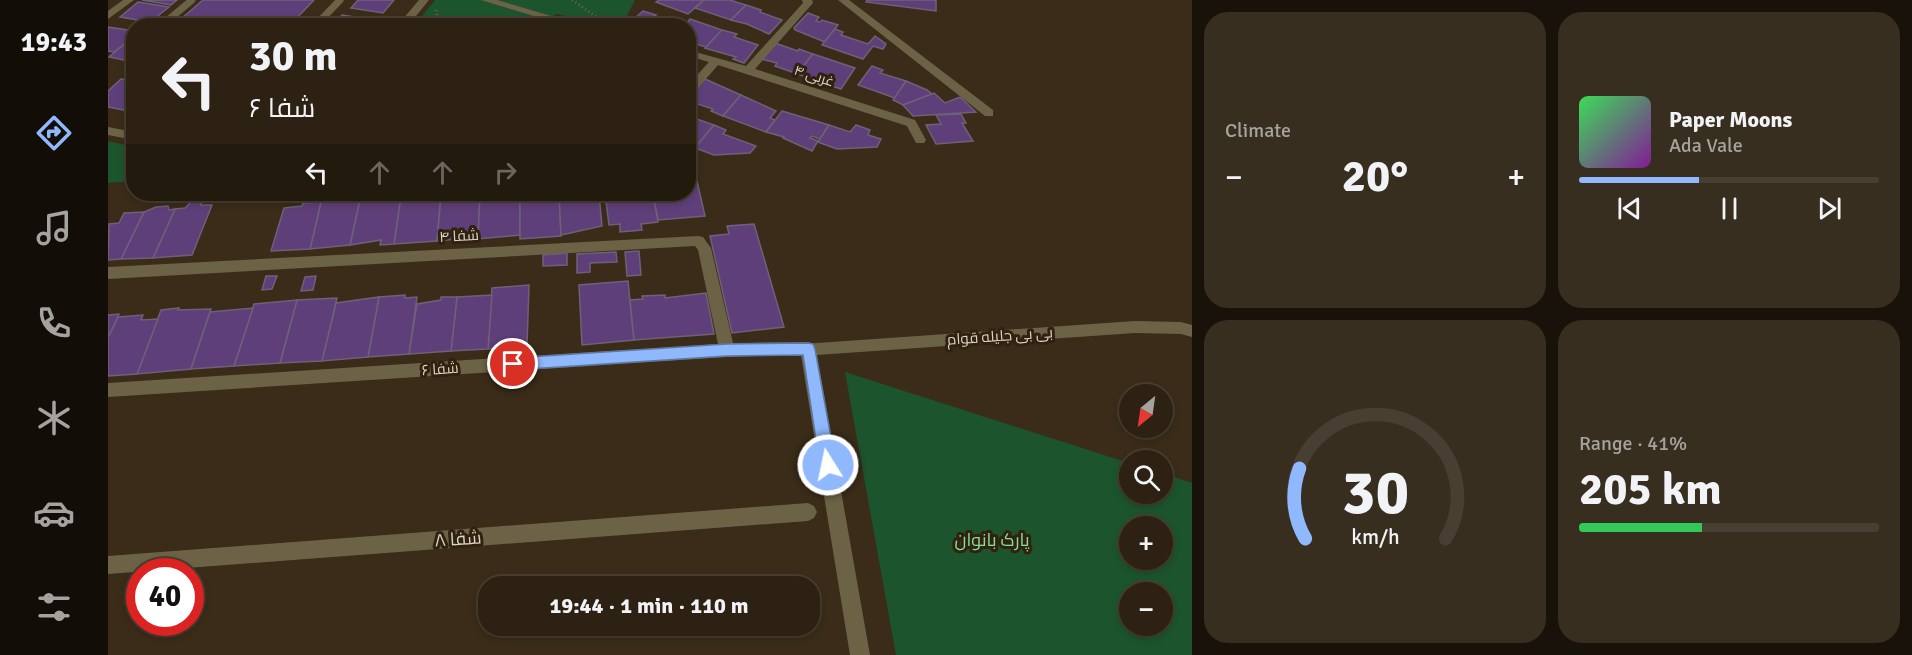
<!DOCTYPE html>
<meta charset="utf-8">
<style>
body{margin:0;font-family:Signika,Cairo,sans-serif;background:#382e20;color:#f1f3f6;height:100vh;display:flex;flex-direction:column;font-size:22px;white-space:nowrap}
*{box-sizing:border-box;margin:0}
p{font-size:20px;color:#a6a39f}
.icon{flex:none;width:33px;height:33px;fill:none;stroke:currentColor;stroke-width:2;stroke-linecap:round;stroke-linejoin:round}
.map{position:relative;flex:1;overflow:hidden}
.panel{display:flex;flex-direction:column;gap:12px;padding:12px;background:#18120a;width:720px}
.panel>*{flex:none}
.top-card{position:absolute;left:18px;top:18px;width:570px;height:183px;border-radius:24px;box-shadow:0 3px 9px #0003,0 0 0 2px #483e32;background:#2c2112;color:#f1f3f6;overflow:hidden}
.needle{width:39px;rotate:209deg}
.tools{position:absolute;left:1011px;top:384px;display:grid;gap:12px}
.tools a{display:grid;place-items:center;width:54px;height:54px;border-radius:50%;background:#2c2112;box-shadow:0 3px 9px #0003,0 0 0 2px #483e32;font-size:30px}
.speed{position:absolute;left:18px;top:558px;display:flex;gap:12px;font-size:30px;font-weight:700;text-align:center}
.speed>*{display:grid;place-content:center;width:78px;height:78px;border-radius:50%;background:#2c2112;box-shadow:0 3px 9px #0003,0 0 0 2px #483e32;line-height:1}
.speed .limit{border:9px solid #d22;background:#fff;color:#111}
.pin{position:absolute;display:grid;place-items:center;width:51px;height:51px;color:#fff;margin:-26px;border:3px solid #fff;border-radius:50%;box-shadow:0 2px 6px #0007}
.me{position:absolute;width:66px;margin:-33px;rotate:350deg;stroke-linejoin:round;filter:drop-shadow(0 0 4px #0008)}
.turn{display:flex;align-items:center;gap:21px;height:126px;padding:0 24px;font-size:27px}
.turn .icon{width:78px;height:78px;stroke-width:2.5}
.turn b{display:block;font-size:42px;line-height:51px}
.lanes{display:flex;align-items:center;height:57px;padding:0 24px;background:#0003;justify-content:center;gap:30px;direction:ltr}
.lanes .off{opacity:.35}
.big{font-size:45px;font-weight:700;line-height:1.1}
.panel .card{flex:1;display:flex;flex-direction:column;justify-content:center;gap:9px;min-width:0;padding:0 21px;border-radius:24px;background:#382e20}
.panel .dial{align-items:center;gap:0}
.dial svg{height:156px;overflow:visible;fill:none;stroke:#483e32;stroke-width:7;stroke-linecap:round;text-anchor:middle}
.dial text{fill:#f1f3f6;stroke:none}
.song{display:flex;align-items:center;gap:18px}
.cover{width:72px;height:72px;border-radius:9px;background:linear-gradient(135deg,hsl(130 70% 55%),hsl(290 70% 35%))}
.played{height:6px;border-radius:3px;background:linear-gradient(90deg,#8fb8fd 40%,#483e32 40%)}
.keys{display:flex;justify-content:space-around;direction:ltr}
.heat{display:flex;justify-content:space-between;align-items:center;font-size:33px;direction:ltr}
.charge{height:9px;border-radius:4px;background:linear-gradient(90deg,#34c759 41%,#483e32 0)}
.panel .tiles{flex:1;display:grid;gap:12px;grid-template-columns:repeat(2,1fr)}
.trip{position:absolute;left:370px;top:576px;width:342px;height:60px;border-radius:24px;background:#2c2112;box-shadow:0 3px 9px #0003,0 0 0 2px #483e32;font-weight:700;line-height:60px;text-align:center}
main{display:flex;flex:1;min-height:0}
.tab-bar{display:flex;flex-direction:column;width:108px;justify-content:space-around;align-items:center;background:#120d07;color:#a6a39f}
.tab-bar .icon{width:42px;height:42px}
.tab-bar .current{color:#8fb8fd}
.tab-bar b{font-size:27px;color:#f1f3f6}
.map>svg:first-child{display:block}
</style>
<main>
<nav class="tab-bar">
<b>19:43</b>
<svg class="icon current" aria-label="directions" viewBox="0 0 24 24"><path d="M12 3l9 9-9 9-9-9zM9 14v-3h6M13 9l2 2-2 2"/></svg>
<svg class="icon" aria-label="music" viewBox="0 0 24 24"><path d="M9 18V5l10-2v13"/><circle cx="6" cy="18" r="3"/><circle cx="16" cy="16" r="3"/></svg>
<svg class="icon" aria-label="phone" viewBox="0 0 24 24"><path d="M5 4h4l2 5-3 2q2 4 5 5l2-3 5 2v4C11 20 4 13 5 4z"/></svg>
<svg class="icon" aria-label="climate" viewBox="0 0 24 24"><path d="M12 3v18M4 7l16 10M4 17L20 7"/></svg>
<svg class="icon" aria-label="car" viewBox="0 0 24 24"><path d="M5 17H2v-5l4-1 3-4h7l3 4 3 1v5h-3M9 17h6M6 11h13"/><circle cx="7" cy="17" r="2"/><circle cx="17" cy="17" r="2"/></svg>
<svg class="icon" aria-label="filters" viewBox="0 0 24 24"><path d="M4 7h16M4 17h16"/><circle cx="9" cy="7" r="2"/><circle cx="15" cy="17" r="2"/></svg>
</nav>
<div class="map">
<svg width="1084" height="655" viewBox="0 0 1084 655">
<rect width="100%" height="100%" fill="#3a2c18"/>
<g fill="#1c542d" fill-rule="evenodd">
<path d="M327 0H527L514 25H496L449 14 433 25 306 26Z"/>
<path d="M0 141 25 147V181L0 183Z"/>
<path d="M737 372 1021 463 1022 494H1054L1055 473 1084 483V655H788ZM1022 526H1054V560H1022ZM1022 592H1054V626H1022Z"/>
</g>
<g fill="#5f3f79" stroke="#6d6178" stroke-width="1.5">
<path d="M34 0H69L63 5Z"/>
<path d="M95 0H206L181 26H109L72 20Z"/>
<path d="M250 0H286L275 13 243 8Z"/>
<path d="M551 0H596L580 14 548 2Z"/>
<path d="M596 0H622L638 5 623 20 587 8Z"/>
<path d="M759 0H828V11L758 2Z"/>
<path d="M30 2 61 7 42 22 12 17Z"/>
<path d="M638 5 653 10 652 12 674 20 661 34 639 24 623 20Z"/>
<path d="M535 11 548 15 546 16 561 22 557 26H518Z"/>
<path d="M700 13 711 17 708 21 712 22 714 20 730 25 717 42 687 30 686 28Z"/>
<path d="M234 15 272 21 267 26H224Z"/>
<path d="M582 19 614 30 598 47 580 42V26H577Z"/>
<path d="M0 27 26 31V36L6 52 0 51Z"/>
<path d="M727 29 735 32 733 35 760 44 767 36 778 44 775 49 765 46 755 59 714 45Z"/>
<path d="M614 30 629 34 626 37 650 45 636 63 625 59 628 57 597 48Z"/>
<path d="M18 43 26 45V62L1 57Z"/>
<path d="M667 43 690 51 691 49 705 54 690 74 667 66 669 63 653 59Z"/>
<path d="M705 54 747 68 733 89 689 74Z"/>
<path d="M764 66 775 70 772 73 798 81 787 98 750 85Z"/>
<path d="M13 79 26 81V106L20 111 0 107V91Z"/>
<path d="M597 79 633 95 615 116 603 111 605 109 580 101V98Z"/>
<path d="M798 81 819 90 824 94 795 105 785 100Z"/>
<path d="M826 93 837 103 852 97 868 112 805 116 795 105Z"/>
<path d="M633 95 668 111 662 118 667 120 658 132 615 116Z"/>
<path d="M674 111 721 125 712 139 704 136 702 138 710 141 704 151 675 138 676 137 658 132Z"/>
<path d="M853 114 858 123H854L865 141 828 144 818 125 833 124 828 115Z"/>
<path d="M580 119 586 122 589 119 606 125 585 150 580 148Z"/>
<path d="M606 125 618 130 615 134 648 146 642 153 606 155 587 148Z"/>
<path d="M721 125 742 132 748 125 762 130 760 135 773 139 769 147 729 149 710 142Z"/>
<path d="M589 181 597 216 550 220 545 194H580V182Z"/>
<path d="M333 194 329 241 286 244 293 196Z"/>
<path d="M349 194H372L370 239 349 243V239L329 241 333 196Z"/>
<path d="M397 194H412V235L370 239 372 196Z"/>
<path d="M429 194H451L453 236 412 239V198L429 196Z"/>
<path d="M451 194H491L494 226 453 235Z"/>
<path d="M497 194H545L550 222 533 224 534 230 512 232V224L501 225Z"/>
<path d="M293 196 286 244 272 245 273 240 242 245 252 199Z"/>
<path d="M252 199 242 245 202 249 213 202Z"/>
<path d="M93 200V205H104L84 255 45 258 67 209 77 208 84 201Z"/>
<path d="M213 202 202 249 163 251 176 208 194 206 195 203Z"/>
<path d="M60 206 61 210 67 209 45 258 13 259 36 212 48 207Z"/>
<path d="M36 212 13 259 0 260 1 224 11 223 16 213Z"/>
<path d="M646 224 676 327 624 333 602 236 621 234 619 226Z"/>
<path d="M531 251 533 275 519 276 517 252Z"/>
<path d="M508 252 509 262 482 263V272L469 273V254Z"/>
<path d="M459 253V265L435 266V255Z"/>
<path d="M158 276H169L164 289 154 290Z"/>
<path d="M208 276 205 290 193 291 197 277Z"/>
<path d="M520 281 526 340 474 345 471 285Z"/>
<path d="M421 285 419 346 380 349 384 288Z"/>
<path d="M598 293 606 334 526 340 522 300 535 299 534 296 557 295V298Z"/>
<path d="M297 295V298L309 297 301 354 260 357 271 297Z"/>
<path d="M384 295 380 349 343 351 349 297Z"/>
<path d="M271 297 260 357 214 361 228 303Z"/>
<path d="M333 297H349L343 351 301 354 309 304 333 300Z"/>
<path d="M229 298 214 361 172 363 189 300Z"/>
<path d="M189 300 172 363 126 366 146 304Z"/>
<path d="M71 308 70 310 103 309 83 369 29 374 53 310Z"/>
<path d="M145 308 126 366 83 369 102 312Z"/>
<path d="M11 314 10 317 0 338V315Z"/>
<path d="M35 315 33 320 50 319 29 374 0 376V338L10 317Z"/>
</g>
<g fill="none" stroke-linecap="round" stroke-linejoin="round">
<g stroke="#6f6251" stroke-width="3" stroke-dasharray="1 3" stroke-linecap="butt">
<path d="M464 0 497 23V26"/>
<path d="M328 10 331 26"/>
</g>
<g stroke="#6c6346" stroke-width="7">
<path d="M53 26 84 0"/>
<path d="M207 26 232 0"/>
</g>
<g fill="#6c6346" fill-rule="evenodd">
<path d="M15 0H26L0 19V11Z"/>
<path d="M311 0H321L300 26H289Z"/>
<path d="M373 0H389L477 26H459Z"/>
<path d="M694 0H704L705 3 647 69 807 120 818 140 816 143H808L799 126 610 65 584 95H580V85L601 62 580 56V50L638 66 695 3Z"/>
<path d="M730 0H741L885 110V116H877Z"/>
<path d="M0 127 26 132V140L0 135Z"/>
<path d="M590 236 595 237 603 248 625 343 700 342 705 344 708 349 705 354 619 357 0 397V383L610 344 590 250 587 246 0 279V267Z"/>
<path d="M700 503 706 506 709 512 706 518 700 521 0 574V556Z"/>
</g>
<path fill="#6c6346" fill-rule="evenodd" d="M1027 321 1073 322 1084 325V337L1073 334 1027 333 709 355 762 655H742L692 349 695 344Z"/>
</g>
<path fill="#8fb8fd" stroke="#5d78a4" stroke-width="1.5" d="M700 343 705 344 707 349 728 465 726 471 720 473 715 471 712 465 695 355 619 356 405 370 400 368 397 364 400 360 405 358 619 344Z"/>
<g text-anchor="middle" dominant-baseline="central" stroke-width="6" stroke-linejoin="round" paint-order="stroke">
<g font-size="14" fill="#ddd4c8" stroke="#30220f">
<text transform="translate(706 76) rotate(18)">غربی ۴</text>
</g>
<g font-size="15" fill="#ddd4c8" stroke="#30220f">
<text transform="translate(351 236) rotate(-3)">شفا ۴</text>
<text transform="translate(892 336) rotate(-4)">بی بی جلیله قوام</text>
<text transform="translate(332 369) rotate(-4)">شفا ۶</text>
</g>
<g font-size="18" fill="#ddd4c8" stroke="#30220f">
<text transform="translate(350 539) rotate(-4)">شفا ۸</text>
</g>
<g font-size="18" fill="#84de9a" stroke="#30220f">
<text x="884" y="540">پارک بانوان</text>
</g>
</g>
</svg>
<div class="tools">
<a><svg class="needle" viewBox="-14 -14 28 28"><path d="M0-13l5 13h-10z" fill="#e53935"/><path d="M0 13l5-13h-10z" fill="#a6a39f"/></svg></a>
<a><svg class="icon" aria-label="search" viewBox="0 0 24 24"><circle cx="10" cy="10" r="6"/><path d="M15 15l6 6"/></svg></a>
<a>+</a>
<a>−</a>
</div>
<div class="speed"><div class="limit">40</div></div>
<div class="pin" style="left:405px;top:364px;background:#d93025"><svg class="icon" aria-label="arrive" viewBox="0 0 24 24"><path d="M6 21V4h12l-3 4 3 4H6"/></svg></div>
<svg class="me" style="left:720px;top:465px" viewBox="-20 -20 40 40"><circle r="17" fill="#8fb8fd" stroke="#fff" stroke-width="3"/><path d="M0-11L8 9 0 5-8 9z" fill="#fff"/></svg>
<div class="trip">19:44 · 1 min · 110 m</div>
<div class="top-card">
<div class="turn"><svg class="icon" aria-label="left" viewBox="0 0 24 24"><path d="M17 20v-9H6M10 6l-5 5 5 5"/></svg><div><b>30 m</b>شفا ۶</div></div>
<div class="lanes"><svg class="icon" aria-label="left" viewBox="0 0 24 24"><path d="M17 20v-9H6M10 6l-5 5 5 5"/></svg><svg class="icon off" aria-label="ahead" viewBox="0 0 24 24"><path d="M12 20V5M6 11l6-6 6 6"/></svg><svg class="icon off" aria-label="ahead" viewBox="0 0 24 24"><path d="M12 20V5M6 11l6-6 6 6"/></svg><svg class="icon off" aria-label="right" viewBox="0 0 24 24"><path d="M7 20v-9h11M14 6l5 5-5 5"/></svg></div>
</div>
</div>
<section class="panel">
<div class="tiles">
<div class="card"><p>Climate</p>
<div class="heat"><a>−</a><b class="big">20°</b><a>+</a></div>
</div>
<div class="card">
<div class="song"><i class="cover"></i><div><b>Paper Moons</b><p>Ada Vale</p></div></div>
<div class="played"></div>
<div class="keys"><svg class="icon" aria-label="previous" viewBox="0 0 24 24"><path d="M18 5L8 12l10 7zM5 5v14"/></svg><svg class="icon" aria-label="pause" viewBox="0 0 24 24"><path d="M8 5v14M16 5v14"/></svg><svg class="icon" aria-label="next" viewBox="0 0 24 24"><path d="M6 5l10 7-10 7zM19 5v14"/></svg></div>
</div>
<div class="card dial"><svg viewBox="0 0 100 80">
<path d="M14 69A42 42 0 1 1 86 69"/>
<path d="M14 69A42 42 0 0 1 11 33" stroke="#8fb8fd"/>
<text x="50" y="56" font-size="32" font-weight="700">30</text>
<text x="50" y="72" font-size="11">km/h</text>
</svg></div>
<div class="card"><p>Range · 41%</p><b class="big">205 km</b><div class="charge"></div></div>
</div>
</section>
</main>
